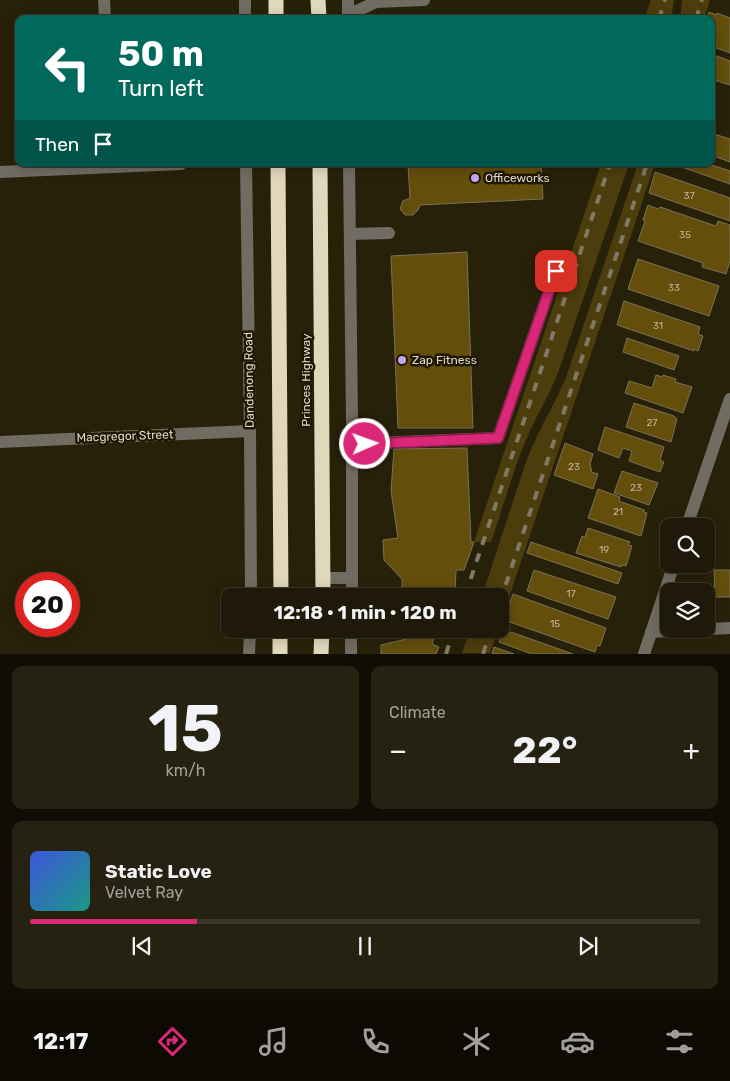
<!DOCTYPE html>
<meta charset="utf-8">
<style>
body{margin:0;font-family:Rubik,sans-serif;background:#262212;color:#f1f3f6;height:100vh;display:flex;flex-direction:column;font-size:19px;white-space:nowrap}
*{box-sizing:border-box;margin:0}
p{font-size:16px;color:#a1a09c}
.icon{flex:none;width:28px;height:28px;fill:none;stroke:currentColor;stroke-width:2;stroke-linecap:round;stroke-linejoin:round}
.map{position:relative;height:654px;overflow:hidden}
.side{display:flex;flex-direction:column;gap:12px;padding:12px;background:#100e04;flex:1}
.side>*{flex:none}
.guide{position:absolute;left:15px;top:15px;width:700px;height:152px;border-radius:10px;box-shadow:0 2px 12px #0003,0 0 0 1px #3c3829;background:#00695c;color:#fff;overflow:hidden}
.fabs{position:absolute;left:660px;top:518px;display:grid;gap:10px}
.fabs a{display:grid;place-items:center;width:55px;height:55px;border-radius:10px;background:#1e1908;box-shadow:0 2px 12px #0003,0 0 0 1px #3c3829;font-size:25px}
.speed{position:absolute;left:15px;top:572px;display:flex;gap:10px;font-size:25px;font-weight:700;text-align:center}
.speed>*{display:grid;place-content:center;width:65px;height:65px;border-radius:50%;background:#1e1908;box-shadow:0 2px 12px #0003,0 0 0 1px #3c3829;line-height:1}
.speed .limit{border:8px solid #d22;background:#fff;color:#111}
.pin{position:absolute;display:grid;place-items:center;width:42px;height:42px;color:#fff;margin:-21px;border-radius:10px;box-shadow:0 2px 8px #0006}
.me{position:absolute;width:55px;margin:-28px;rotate:88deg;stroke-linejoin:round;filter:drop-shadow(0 0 4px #0008)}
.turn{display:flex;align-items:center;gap:18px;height:105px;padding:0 20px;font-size:22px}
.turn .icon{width:65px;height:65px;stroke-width:2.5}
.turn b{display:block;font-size:35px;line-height:42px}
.then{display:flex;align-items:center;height:48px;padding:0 20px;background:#0003;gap:10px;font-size:19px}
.big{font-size:38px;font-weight:700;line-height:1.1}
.side .card{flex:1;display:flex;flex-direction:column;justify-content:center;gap:8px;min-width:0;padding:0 18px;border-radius:10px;background:#262212}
.side .dial{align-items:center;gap:0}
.dial b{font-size:65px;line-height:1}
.song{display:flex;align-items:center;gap:15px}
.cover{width:60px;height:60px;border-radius:8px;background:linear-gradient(135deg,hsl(230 70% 55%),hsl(170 70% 35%))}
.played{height:5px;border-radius:2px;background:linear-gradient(90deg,#db2777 25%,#3c3829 25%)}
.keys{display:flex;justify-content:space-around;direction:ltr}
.heat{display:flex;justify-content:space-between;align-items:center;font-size:28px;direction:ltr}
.side .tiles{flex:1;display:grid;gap:12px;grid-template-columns:1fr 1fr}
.card:last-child{grid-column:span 2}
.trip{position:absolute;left:221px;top:588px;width:288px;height:50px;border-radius:10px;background:#1e1908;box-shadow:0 2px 12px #0003,0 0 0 1px #3c3829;font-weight:700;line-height:50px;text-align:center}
.tabs{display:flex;height:80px;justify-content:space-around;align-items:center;background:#0c0a03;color:#a1a09c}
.tabs .icon{width:35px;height:35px}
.tabs .selected{color:#db2777}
.tabs b{font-size:22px;color:#f1f3f6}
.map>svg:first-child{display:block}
</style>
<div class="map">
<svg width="730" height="654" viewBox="0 0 730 654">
<rect width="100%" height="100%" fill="#28210a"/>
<g fill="#4c3d0d">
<path d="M651 0H674L671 19H644Z"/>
<path d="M682 0H710L704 19H680Z"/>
<path d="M601 164H629L559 370C550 395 536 416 526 440 512 473 503 508 491 542H474Z"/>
<path d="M638 164H655L500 624V596H482L527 459C538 432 553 407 565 380Z"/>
<path d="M471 629H498L490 653H462Z"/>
</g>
<g fill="#634e0c" stroke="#7a7158">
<path d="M709 12 717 15V13L730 18V53L711 46V19H707Z"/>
<path d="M711 54 730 61V85L711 79Z"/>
<path d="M711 133 730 139V162L711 155Z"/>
<path d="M408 164H541L543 199 420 205 418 210 413 215H405L400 209 403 201 410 198Z"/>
<path d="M673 164H709L730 171V184Z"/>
<path d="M655 172 730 198V221L649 193Z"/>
<path d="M648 205 658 209 660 207 716 226 718 221 730 225 729 229H730V261L726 274 702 267 703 263 638 241 645 221 643 220Z"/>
<path d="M467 252 473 428H398L391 256Z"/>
<path d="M638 259 719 286 709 316 628 289Z"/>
<path d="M624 301 700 327 698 334 703 336 698 351 694 349V351L617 325Z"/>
<path d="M627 338 679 356 674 370 623 352Z"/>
<path d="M656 375 662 377 663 375 676 379 675 382 692 387 683 413 625 393 629 381 652 388Z"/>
<path d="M634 403 674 416 677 419 671 442 626 427Z"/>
<path d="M605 427 664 447 660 460 664 462 660 472 629 461 632 451 623 448 619 458 598 450Z"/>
<path d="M565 443 593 454 590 464 591 465 590 468 592 469 591 472 598 474 593 489 554 475Z"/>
<path d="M467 448 471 542H474L464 570H456L455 595 449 596H382V593H402V579L384 560 383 540 398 538 391 491 394 449Z"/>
<path d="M622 471 658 483 649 505 614 493Z"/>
<path d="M598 489 620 497 619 501 644 510V512L647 513 641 536 588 518Z"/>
<path d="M588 528 630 542 628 545 632 546 626 566 621 565V567L576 553 582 536 585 537Z"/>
<path d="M531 542 622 573 618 584 527 553Z"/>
<path d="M534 570 616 597 608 619 527 591Z"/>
<path d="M714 570H730V597H715Z"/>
<path d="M513 594 606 628 600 646 597 645 595 652 504 620Z"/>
<path d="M436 632 432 644 439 647 436 654H381V645Z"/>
<path d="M511 632 573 654H532L499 642 501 638Z"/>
<path d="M494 647 514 654H492Z"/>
</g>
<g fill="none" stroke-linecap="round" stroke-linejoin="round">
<g stroke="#706c62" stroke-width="12">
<path d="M104 0 105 19"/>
<path d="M245 0V19"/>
<path d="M348 0V19"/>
<path d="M348 15 376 2 424 0"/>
<path d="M246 164 250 431 251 596"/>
<path d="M349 164 352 421V596"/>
<path d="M0 172 181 164"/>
<path d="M350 234 389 233"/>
<path d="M0 442 250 431"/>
<path d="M352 444 498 438 556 271"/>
<path d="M687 526 730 399"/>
<path d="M323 578H352"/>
<path d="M651 632 730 628"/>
<path d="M249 654 250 629"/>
<path d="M351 654V629"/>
<path d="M644 654 674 564"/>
</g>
<g stroke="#e1d7bb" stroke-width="15">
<path d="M276 0V19"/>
<path d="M318 0 319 19"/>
<path d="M278 164 281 596"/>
<path d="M320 164 323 596"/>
<path d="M280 654V629"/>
<path d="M321 654 322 629"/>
</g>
<g stroke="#7f7966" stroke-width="4" stroke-dasharray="9 9" stroke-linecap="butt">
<path d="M659 19 665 0"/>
<path d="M696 19 702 0"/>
<path d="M465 596 610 164"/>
<path d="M500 602 647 164"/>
<path d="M446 654 454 629"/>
<path d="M483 654 491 629"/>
</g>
</g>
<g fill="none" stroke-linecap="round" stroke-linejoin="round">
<g stroke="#8e194d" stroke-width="12">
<path id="route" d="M365 444 498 438 556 271"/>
</g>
<use href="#route" stroke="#db2777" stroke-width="9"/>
</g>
<g fill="#c2a8f2" stroke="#1f1702" stroke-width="2">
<circle cx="475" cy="178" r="5"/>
<circle cx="402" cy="360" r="5"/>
</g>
<g text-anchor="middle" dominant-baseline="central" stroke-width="5" stroke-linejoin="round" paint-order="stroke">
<g font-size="10" fill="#bfb69b">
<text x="689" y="196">37</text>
<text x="685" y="235">35</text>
<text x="674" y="288">33</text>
<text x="658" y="326">31</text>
<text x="652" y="423">27</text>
<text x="574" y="467">23</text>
<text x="636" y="488">23</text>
<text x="618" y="512">21</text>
<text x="604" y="550">19</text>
<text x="571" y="594">17</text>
<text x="555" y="624">15</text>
</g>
<g font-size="12" fill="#ded9cb" stroke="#1f1702" text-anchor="start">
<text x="485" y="178">Officeworks</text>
<text x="412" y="360">Zap Fitness</text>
</g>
<g font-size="12" fill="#ded9cb" stroke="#1f1702">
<text transform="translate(249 380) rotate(-91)">Dandenong Road</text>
<text transform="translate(306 380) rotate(-90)">Princes Highway</text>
<text transform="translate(125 436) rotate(-2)">Macgregor Street</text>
</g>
</g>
</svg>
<div class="fabs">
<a><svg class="icon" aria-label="search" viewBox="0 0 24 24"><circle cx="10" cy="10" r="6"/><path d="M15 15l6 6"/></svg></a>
<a><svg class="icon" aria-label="layers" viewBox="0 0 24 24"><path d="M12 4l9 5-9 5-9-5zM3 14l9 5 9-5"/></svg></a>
</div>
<div class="speed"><div class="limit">20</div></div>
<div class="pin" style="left:556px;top:271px;background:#d93025"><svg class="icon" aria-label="arrive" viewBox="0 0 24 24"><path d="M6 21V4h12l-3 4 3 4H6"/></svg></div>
<svg class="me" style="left:365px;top:444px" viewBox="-20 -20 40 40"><circle r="17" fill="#db2777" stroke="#fff" stroke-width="3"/><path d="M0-11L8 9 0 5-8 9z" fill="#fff"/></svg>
<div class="trip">12:18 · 1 min · 120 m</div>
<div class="guide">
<div class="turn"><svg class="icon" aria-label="left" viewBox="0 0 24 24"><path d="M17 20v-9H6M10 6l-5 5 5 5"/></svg><div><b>50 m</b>Turn left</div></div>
<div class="then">Then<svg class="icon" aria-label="arrive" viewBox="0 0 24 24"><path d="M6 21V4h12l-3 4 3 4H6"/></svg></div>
</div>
</div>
<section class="side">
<div class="tiles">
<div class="card dial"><b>15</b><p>km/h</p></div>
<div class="card"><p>Climate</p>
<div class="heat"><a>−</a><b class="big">22°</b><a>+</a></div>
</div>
<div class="card">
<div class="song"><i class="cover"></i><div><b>Static Love</b><p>Velvet Ray</p></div></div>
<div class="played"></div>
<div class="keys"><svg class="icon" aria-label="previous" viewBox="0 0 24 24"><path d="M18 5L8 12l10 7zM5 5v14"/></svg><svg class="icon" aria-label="pause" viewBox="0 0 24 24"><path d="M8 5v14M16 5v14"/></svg><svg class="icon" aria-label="next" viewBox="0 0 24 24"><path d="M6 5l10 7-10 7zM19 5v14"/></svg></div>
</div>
</div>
</section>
<nav class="tabs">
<b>12:17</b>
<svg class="icon selected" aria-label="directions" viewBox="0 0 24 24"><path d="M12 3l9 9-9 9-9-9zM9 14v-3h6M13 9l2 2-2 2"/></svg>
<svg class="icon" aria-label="music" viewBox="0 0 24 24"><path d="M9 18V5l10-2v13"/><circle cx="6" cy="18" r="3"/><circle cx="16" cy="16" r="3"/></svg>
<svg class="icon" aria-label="phone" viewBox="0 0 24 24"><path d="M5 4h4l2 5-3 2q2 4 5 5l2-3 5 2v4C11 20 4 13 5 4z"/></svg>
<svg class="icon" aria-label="climate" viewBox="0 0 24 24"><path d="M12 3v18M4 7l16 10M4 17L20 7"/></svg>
<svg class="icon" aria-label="car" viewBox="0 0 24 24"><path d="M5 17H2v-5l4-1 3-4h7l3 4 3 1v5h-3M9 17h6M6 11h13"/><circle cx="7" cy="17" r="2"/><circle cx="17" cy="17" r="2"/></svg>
<svg class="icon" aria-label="filters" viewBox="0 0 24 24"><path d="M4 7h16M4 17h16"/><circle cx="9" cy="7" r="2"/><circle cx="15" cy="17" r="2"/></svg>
</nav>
